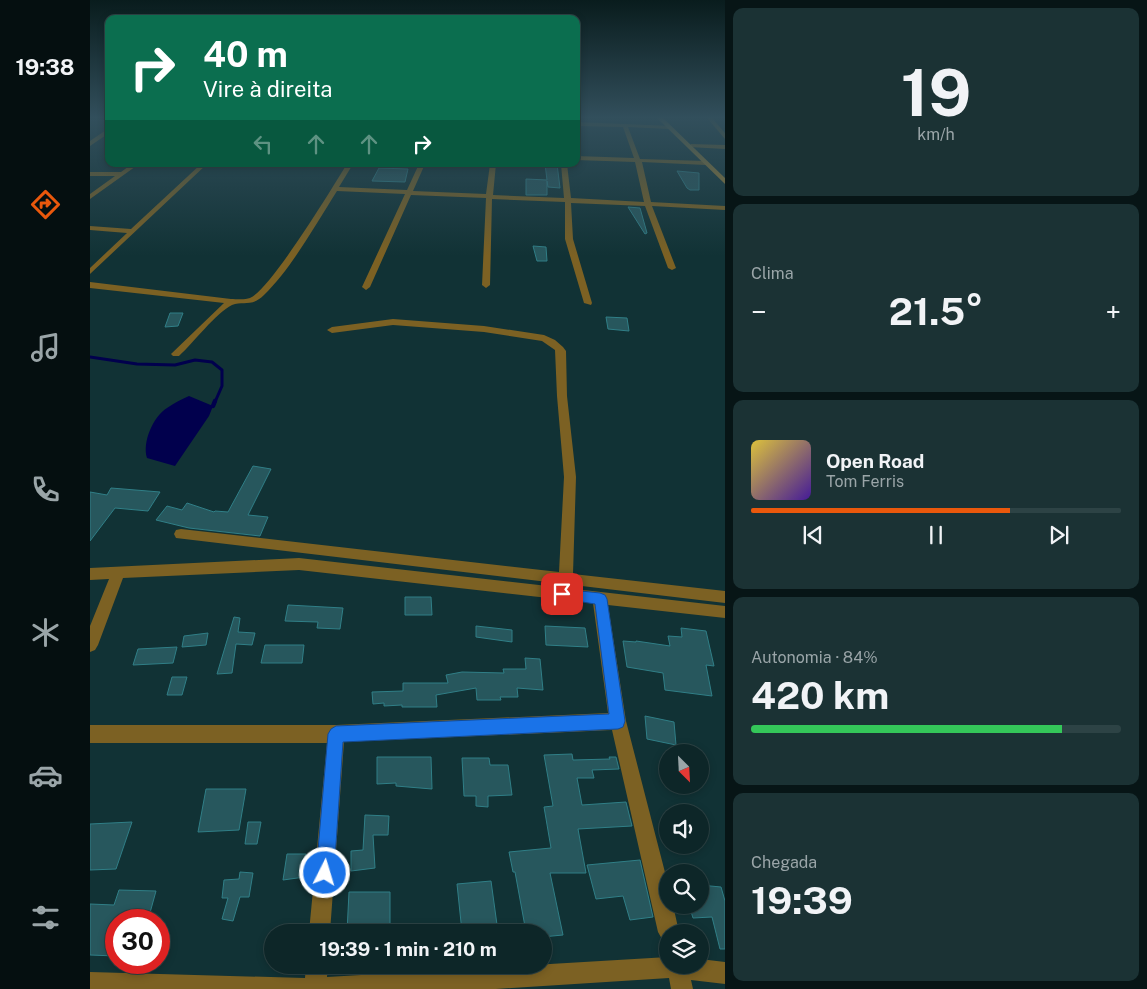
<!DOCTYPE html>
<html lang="pt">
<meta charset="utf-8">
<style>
body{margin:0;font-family:"Public Sans",sans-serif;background:#1b3234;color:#f1f3f6;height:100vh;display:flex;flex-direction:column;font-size:19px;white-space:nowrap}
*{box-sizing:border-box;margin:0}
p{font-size:16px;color:#9aa5a8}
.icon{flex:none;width:28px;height:28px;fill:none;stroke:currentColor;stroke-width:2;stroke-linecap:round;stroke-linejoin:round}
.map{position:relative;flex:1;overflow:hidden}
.details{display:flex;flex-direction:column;gap:8px;padding:8px;background:#071516;width:422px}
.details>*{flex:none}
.guide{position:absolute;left:15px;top:15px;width:475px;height:152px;border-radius:10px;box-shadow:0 2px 8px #0003,0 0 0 1px #2d4345;background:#0b6e4f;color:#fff;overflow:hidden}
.needle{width:32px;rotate:156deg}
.controls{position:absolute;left:569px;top:744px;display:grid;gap:10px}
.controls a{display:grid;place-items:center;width:50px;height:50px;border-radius:50%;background:#0d2628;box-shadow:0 2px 8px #0003,0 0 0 1px #2d4345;font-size:25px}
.speed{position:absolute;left:15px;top:909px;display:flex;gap:10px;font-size:25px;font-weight:700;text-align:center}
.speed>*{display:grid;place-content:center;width:65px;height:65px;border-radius:50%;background:#0d2628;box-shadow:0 2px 8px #0003,0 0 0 1px #2d4345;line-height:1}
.speed .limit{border:8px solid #d22;background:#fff;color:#111}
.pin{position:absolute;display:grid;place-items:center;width:42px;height:42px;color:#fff;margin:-21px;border-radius:10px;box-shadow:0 2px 8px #0006}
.me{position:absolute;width:55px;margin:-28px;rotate:5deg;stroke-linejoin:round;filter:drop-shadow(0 0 4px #0008)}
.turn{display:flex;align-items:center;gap:18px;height:105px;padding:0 15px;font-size:22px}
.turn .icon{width:65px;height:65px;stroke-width:2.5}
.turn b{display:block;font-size:35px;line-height:42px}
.lanes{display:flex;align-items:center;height:48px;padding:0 15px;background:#0003;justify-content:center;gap:25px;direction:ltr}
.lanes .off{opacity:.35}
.big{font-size:38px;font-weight:700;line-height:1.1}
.details .tile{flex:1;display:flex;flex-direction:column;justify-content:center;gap:8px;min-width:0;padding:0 18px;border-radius:10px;background:#1b3234}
.details .dial{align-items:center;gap:0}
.dial b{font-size:65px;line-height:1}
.song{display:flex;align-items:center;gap:15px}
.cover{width:60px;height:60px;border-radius:8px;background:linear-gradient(135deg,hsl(50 70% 55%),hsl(260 70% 35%))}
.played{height:5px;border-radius:2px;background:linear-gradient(90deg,#ea580c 70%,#2d4345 70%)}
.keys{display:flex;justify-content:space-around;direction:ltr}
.heat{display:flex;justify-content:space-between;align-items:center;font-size:28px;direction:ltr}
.charge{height:8px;border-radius:4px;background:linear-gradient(90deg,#34c759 84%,#2d4345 0)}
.trip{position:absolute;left:174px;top:924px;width:288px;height:50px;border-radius:25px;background:#0d2628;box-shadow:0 2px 8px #0003,0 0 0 1px #2d4345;font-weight:700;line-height:50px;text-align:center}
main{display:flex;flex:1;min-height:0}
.tab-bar{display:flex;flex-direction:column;width:90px;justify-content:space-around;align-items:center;background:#050f10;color:#9aa5a8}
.tab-bar .icon{width:35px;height:35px}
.tab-bar .on{color:#ea580c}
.tab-bar b{font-size:22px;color:#f1f3f6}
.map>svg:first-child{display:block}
</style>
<main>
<nav class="tab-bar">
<b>19:38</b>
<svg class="icon on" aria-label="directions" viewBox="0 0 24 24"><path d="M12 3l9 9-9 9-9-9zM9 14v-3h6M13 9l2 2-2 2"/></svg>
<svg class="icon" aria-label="music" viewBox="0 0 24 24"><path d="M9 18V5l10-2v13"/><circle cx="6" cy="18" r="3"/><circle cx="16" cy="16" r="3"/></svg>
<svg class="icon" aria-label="phone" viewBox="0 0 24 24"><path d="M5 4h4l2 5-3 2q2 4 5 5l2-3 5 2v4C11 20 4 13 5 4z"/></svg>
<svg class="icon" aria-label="climate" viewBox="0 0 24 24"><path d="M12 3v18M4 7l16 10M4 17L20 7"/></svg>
<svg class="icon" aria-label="car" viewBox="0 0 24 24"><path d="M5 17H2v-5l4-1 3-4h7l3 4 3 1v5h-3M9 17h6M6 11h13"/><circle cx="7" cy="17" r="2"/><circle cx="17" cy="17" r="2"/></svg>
<svg class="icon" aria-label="filters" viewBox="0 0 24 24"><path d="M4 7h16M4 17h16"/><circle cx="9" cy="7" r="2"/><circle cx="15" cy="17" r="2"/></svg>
</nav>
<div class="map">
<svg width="635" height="989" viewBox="0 0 635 989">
<rect width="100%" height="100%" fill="#113235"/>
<path fill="#01004d" d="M99 396 123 406 119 416 85 466 57 458C52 442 63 417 77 408 84 403 92 399 99 396Z"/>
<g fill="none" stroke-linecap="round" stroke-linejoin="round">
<path stroke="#01004d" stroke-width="3" d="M0 357 47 364 85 365 105 360 122 362 132 370V386L125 402"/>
<path stroke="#01004d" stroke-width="4.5" d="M123 406 125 401"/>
</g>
<g fill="#27575d" stroke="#307f87">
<path d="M455 164H467L470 188 458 187 457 181V195H436V179L457 180Z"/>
<path d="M289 168 318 169 315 182 282 181Z"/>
<path d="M587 171 609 173V190H600L597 188Z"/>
<path d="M538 207 550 208 557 233 555 234Z"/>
<path d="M443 246 456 247 457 261H447Z"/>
<path d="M80 313H93L88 326 75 327Z"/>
<path d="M516 317 537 318 539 331 518 329Z"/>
<path d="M163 466 181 469 158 515 178 517 170 536 99 528 66 520 77 506 92 510 97 503 124 512 125 511 138 512Z"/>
<path d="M21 488 70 492 58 511 25 508 0 541V492L17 495Z"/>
<path d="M315 597H341L342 615H315Z"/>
<path d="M198 605 253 608 250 629 227 628 228 622 195 621Z"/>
<path d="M144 617 150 618 148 632 165 633 162 645 146 644 142 673 127 674Z"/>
<path d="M386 626 422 630V642L386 637Z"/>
<path d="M455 626 495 628 498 647 456 645Z"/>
<path d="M591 628 616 631 624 666 616 665 622 696 575 690 573 673 537 667 533 641 546 642V641L580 646 578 636 592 637Z"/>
<path d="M118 633 116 645 92 647 94 636Z"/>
<path d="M175 645H214L212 663H171Z"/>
<path d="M87 647 83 663 43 665 48 649Z"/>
<path d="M435 658 450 659 453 690 427 688 428 697H410L411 700H387L386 688 346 695 347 707H312V705L294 706V703L283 704 282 692 313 691V683H358L356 675 372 672 414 673 413 669H436Z"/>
<path d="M82 677H97L92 695H77Z"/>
<path d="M555 716 584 722 586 745 557 739Z"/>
<path d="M482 754 483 760 520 759 519 757H526L529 769 502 770 504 778H487L492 805 536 802 542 826 488 829 496 873H460L473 935 452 937V932H436L425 872H423L419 852 461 848 454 807 463 806 454 755Z"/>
<path d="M287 757H341L342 789 306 786V783L287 784Z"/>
<path d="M372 758H399L400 765H418L422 795 398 796V807L386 806V796H374Z"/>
<path d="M116 789H156L149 830 108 832Z"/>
<path d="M275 815 299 816 298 835H283L285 868 261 871V851L273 850Z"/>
<path d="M42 822 26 869 0 870V824Z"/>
<path d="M158 822H171L167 844H155Z"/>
<path d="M197 854H216V857H224L222 876 193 880Z"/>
<path d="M550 860 563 917 540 920 533 896 506 899 497 865Z"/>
<path d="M150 872 163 873 159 897H150L143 921 132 919 138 898H132L134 880 149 879Z"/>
<path d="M401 881 408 932H372L367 884Z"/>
<path d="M610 885 631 887 635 901V949H630L622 917 603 918 599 905H610Z"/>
<path d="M29 890 66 891 58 920H26V956L0 955V904L24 905Z"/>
<path d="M259 892H300V932H257Z"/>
</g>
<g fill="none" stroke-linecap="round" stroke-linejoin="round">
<g fill="#7c6123" fill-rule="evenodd">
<path d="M617 118H622L635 133V139Z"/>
<path d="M486 122 582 126 580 129 538 127 550 159 616 161 619 163 616 165 552 162 561 202 635 206V210L562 206 586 268 582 270 578 268 555 206 481 203 483 239 502 303 501 305 494 303 475 239V202L402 199 400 285 396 288 392 285 396 198 321 195 280 287 276 290 272 287 315 194 247 191C226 224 201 269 174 295 161 308 153 300 142 305 126 313 103 343 89 356H83L81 354 134 303 0 288V282L141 299C146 299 155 300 160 298 181 289 242 188 257 164H263L249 187 317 190 329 164H335L323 191 396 194 400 164H406L403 195 474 198 471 164H477L481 198 554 202 545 162 486 160V156L544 158 533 127 486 126Z"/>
<path d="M19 128V133L0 146V141Z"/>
<path d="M601 144 635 145V149L599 147Z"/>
<path d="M42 164H49L0 199V194L25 176H0V172H31Z"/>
<path d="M111 164H117L0 274V268L37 233 0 230V226L41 229Z"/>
<path d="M303 319 394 326 454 335 465 340 473 347 476 351 477 396 486 477 483 574 635 591V603L86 538 84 534 86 530 91 529 469 572 474 477 467 396 465 350 452 341 394 332 303 325 242 333 237 330 242 327Z"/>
<path d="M209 558 635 606V618L518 605 536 721 578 884V905H583L589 932H578V942L572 939 568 932 522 730 254 742 240 932H219L237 743H0V725H246L518 713 503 603 209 570 33 578 8 645 5 650 0 652V626L19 579 0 580V568Z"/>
<path d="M578 957V965H610V959L635 962V984L601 980 603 989H581L579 978 406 989H0V972L215 978 216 965H238L237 977Z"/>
</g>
<path fill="#a28031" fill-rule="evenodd" d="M567 118H573L635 178V184Z"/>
</g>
<linearGradient id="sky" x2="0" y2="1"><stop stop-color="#091c1d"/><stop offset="0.46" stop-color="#324f5c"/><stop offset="1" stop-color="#324f5c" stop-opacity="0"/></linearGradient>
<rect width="635" height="256" fill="url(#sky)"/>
<path fill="#1a73e8" stroke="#114b97" d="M472 589 510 593 515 595 517 599 535 721 533 727 528 729 253 742 244 873 241 879 235 882 228 879 226 873 238 734 241 729 246 726 519 714 505 604 467 598 465 594 467 590Z"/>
</svg>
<div class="controls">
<a><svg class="needle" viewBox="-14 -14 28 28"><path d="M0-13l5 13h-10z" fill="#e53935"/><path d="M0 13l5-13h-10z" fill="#9aa5a8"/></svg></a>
<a><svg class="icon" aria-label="sound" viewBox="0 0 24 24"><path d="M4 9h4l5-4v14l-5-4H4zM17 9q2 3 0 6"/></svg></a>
<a><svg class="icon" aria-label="search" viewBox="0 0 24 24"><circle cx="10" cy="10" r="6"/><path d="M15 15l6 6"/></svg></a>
<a><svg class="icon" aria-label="layers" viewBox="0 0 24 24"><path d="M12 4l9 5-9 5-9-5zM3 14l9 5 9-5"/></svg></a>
</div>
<div class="speed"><div class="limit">30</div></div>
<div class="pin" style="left:472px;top:594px;background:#d93025"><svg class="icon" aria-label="arrive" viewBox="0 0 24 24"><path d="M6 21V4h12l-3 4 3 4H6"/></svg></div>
<svg class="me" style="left:235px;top:873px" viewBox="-20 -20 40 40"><circle r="17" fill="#1a73e8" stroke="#fff" stroke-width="3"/><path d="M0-11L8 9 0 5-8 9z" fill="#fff"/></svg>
<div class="trip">19:39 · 1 min · 210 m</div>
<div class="guide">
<div class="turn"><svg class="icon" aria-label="right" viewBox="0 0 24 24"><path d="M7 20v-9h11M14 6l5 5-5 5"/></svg><div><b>40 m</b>Vire à direita</div></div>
<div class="lanes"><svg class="icon off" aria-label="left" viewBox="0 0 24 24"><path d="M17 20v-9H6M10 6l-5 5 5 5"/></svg><svg class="icon off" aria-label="ahead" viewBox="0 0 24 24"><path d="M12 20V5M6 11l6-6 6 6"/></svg><svg class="icon off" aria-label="ahead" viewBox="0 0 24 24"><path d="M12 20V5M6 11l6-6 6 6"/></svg><svg class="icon" aria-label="right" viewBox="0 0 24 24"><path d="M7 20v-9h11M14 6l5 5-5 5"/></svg></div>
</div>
</div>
<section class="details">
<div class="tile dial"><b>19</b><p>km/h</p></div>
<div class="tile"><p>Clima</p>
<div class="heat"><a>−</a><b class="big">21.5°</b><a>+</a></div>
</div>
<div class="tile">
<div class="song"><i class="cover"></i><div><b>Open Road</b><p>Tom Ferris</p></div></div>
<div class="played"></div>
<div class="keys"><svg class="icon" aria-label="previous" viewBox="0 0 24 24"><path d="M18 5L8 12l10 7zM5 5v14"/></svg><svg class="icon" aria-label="pause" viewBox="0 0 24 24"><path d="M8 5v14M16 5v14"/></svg><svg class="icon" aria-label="next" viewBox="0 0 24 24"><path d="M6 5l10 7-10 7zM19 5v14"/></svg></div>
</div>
<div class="tile"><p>Autonomia · 84%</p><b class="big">420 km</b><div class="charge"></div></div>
<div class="tile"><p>Chegada</p><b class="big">19:39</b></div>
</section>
</main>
